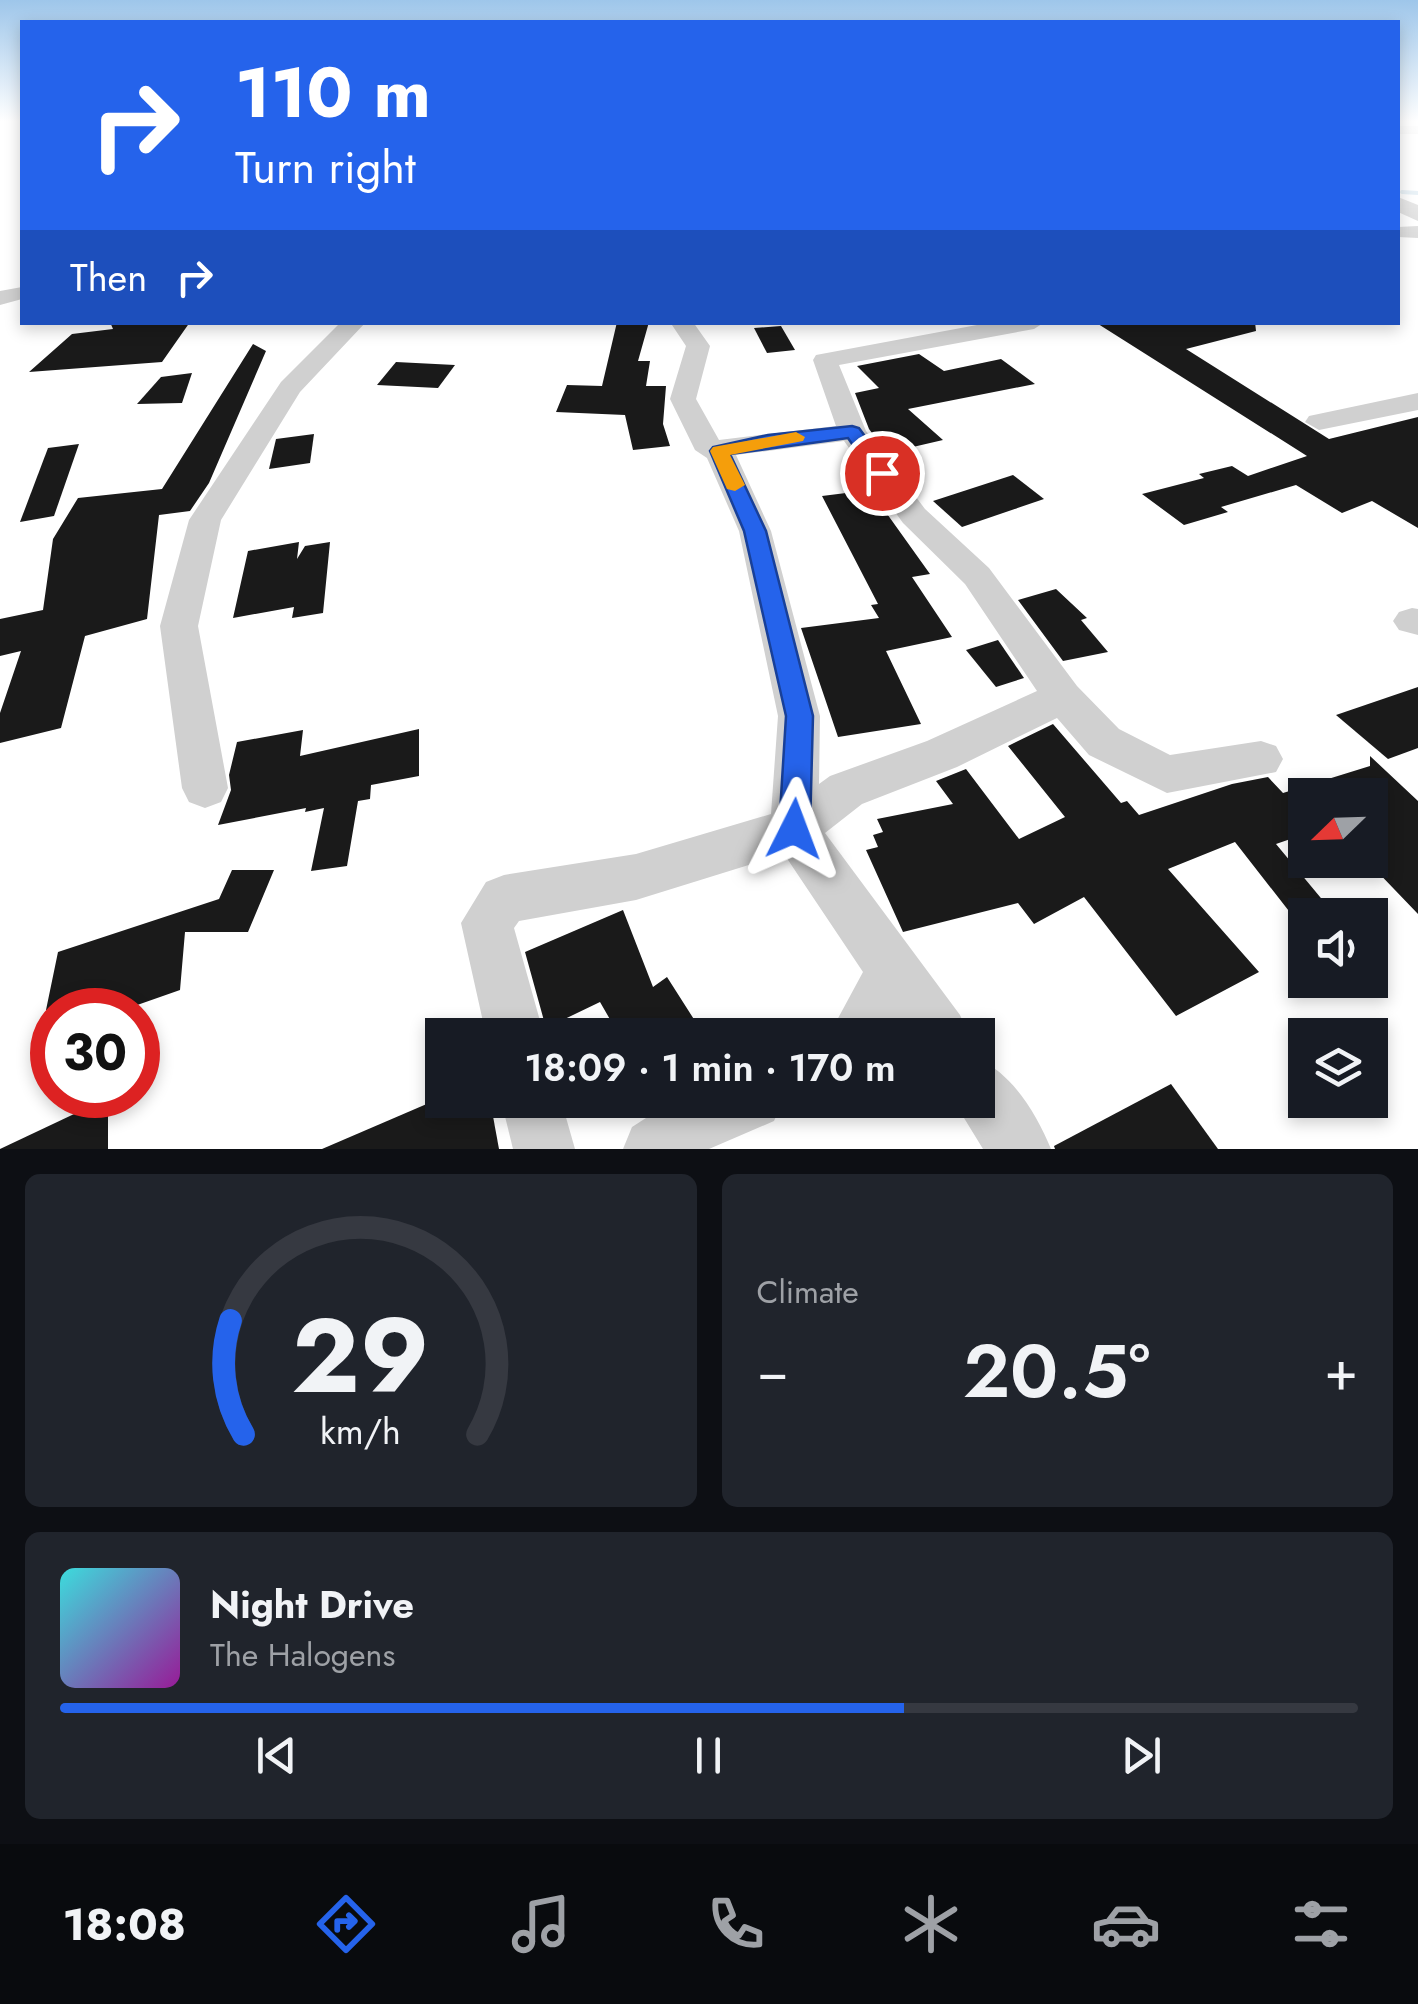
<!DOCTYPE html>
<meta charset="utf-8">
<style>
body{margin:0;font-family:Jost,sans-serif;background:#20242c;color:#f1f3f6;height:100vh;display:flex;flex-direction:column;font-size:38px;white-space:nowrap}
*{box-sizing:border-box;margin:0}
p{font-size:32px;color:#9ea1a6}
.icon{flex:none;width:55px;height:55px;fill:none;stroke:currentColor;stroke-width:2;stroke-linecap:round;stroke-linejoin:round}
.map{position:relative;height:1149px;overflow:hidden}
.drawer{display:flex;flex-direction:column;gap:25px;padding:25px;background:#0d0f14;flex:1}
.drawer>*{flex:none}
.hud{position:absolute;left:20px;top:20px;width:1380px;height:305px;border-radius:0px;box-shadow:0 5px 15px #0003;background:#2563eb;color:#fff;overflow:hidden}
.needle{width:65px;rotate:247deg}
.controls{position:absolute;left:1288px;top:778px;display:grid;gap:20px}
.controls a{display:grid;place-items:center;width:100px;height:100px;border-radius:0px;background:#171b24;box-shadow:0 5px 15px #0003;font-size:50px}
.speed{position:absolute;left:30px;top:988px;display:flex;gap:20px;font-size:50px;font-weight:700;text-align:center}
.speed>*{display:grid;place-content:center;width:130px;height:130px;border-radius:50%;background:#171b24;box-shadow:0 5px 15px #0003;line-height:1}
.speed .limit{border:15px solid #d22;background:#fff;color:#111}
.pin{position:absolute;display:grid;place-items:center;width:85px;height:85px;color:#fff;margin:-42px;border:5px solid #fff;border-radius:50%;box-shadow:0 2px 10px #0007}
.me{position:absolute;width:110px;margin:-55px;rotate:3deg;stroke-linejoin:round;filter:drop-shadow(0 0 8px #0008)}
.turn{display:flex;align-items:center;gap:35px;height:210px;padding:0 50px;font-size:45px}
.turn .icon{width:130px;height:130px;stroke-width:2.5}
.turn b{display:block;font-size:70px;line-height:85px}
.then{display:flex;align-items:center;height:95px;padding:0 50px;background:#0003;gap:20px;font-size:38px}
.big{font-size:75px;font-weight:600;line-height:1.1}
.drawer .widget{flex:1;display:flex;flex-direction:column;justify-content:center;gap:15px;min-width:0;padding:0 35px;border-radius:15px;background:#20242c}
.drawer .dial{align-items:center;gap:0}
.dial svg{height:260px;overflow:visible;fill:none;stroke:#363941;stroke-width:7;stroke-linecap:round;text-anchor:middle}
.dial text{fill:#f1f3f6;stroke:none}
.song{display:flex;align-items:center;gap:30px}
.cover{width:120px;height:120px;border-radius:15px;background:linear-gradient(135deg,hsl(180 70% 55%),hsl(300 70% 35%))}
.played{height:10px;border-radius:5px;background:linear-gradient(90deg,#2563eb 65%,#363941 65%)}
.keys{display:flex;justify-content:space-around;direction:ltr}
.heat{display:flex;justify-content:space-between;align-items:center;font-size:55px;direction:ltr}
.drawer .tiles{flex:1;display:grid;gap:25px;grid-template-columns:1fr 1fr}
.widget:last-child{grid-column:span 2}
.trip{position:absolute;left:425px;top:1018px;width:570px;height:100px;border-radius:0px;background:#171b24;box-shadow:0 5px 15px #0003;font-weight:600;line-height:100px;text-align:center}
.menu{display:flex;height:160px;justify-content:space-around;align-items:center;background:#090b0e;color:#9ea1a6}
.menu .icon{width:70px;height:70px}
.menu .on{color:#2563eb}
.menu b{font-size:45px;color:#f1f3f6}
.map>svg:first-child{display:block}
</style>
<div class="map">
<svg width="1418" height="1149" viewBox="0 0 1418 1149">
<rect width="100%" height="100%" fill="#fff"/>
<g fill="none" stroke-linecap="round" stroke-linejoin="round">
<path stroke="#cfe2ee" stroke-width="4" d="M1402 192 1418 193"/>
</g>
<g fill="#1a1a1a">
<path d="M110 322H190L162 362 29 372 72 334 113 329Z"/>
<path d="M617 322H649L638 361H650L646 386H666L663 424 670 446 633 450 625 415 556 412 567 385 602 386Z"/>
<path d="M1095 322H1255L1256 331 1186 349 1329 439 1418 417V528L1372 501 1342 513 1296 485 1221 507 1228 512 1184 525 1142 494 1204 478 1199 474 1232 466 1248 476 1307 456Z"/>
<path d="M781 326 795 350 767 353 754 328Z"/>
<path d="M253 344 266 351 209 483 190 511 159 515 147 619 85 636 61 728 0 743V713L21 651 0 656V619L43 610 53 539 78 498 162 489Z"/>
<path d="M919 354 944 371 1001 359 1035 384 908 409 943 440 887 453 869 429 855 393 879 388 857 366Z"/>
<path d="M396 362 455 365 438 388 377 385Z"/>
<path d="M192 373 182 403 137 404 161 377Z"/>
<path d="M314 434 310 463 269 469 276 439Z"/>
<path d="M79 444 54 516 20 522 48 448Z"/>
<path d="M1013 475 1044 499 962 527 933 501Z"/>
<path d="M870 490 930 574 912 577 952 637 886 651 921 724 838 737 801 628 879 618 871 605 878 604 822 496Z"/>
<path d="M299 542 297 559 305 546 330 542 323 613 292 618 294 607 233 618 248 551Z"/>
<path d="M1056 589 1087 618 1081 620 1108 652 1063 661 1018 600Z"/>
<path d="M998 640 1024 678 996 687 966 650Z"/>
<path d="M1418 687V748L1388 759 1336 715Z"/>
<path d="M1053 724 1121 803 1127 801 1139 815 1232 784 1268 777 1283 793 1370 766V756L1418 801V914L1370 864V795H1305V834L1276 844 1335 915H1292L1235 842 1168 869 1259 972 1176 1016 1084 897 1034 924 1018 903 903 932 866 850 878 847 873 835 883 832 877 819 953 804 936 781 966 769 1019 839 1065 817 1008 746Z"/>
<path d="M419 729V776L371 785 370 799 358 801 347 866 311 871 324 808 305 812 306 808 218 825 231 790 229 775 237 742 303 730 300 756Z"/>
<path d="M232 870H274L248 932H185L180 990 123 1010H46L58 952 219 899Z"/>
<path d="M623 910 653 987 667 977 704 1035H619L600 1002 546 1028 525 952Z"/>
<path d="M1171 1084 1218 1149H1055L1054 1146Z"/>
<path d="M108 1098V1149H0Z"/>
<path d="M436 1100H490L499 1149H322Z"/>
</g>
<g fill="none" stroke-linecap="round" stroke-linejoin="round">
<g fill="#d0d0d0" fill-rule="evenodd">
<rect x="1398" y="126" width="20" height="8"/>
<path d="M1418 226V238L1398 237V227Z"/>
<path d="M22 287V299L0 305V291Z"/>
<path d="M341 322H366L300 392 221 520 198 626 228 788 221 802 205 808 189 802 182 788 160 626 189 520 281 382Z"/>
<path d="M670 322H693L710 346 696 399 719 440 836 426 813 360 816 355 993 322H1045L1034 329 839 365 866 431 925 509 989 568 1077 686 1119 729 1170 755 1261 741 1276 746 1283 759 1276 772 1167 793 1089 755 1057 718 957 767 862 804 825 833 960 1015 969 1035H906L897 1021 889 1035H829L863 972 784 854 636 900 519 921 514 928 544 1035H486L461 923 486 882 504 875 636 854 771 814 778 716 739 531 707 458 695 450 670 399 686 346ZM844 441 903 523 965 584 1037 691 927 741 830 776 819 784 820 716 771 531 736 455Z"/>
<path d="M1418 393V410L1319 430 1305 422 1309 416Z"/>
<path d="M1412 608 1418 609V635L1399 630 1393 621 1399 612Z"/>
<path d="M978 1059C1013 1074 1037 1115 1051 1149H983L953 1100H978Z"/>
<path d="M501 1100H561L575 1149H513Z"/>
<path d="M674 1100H783L774 1121 709 1149H623L632 1127Z"/>
</g>
<path fill="#d0d0d0" fill-rule="evenodd" d="M1398 197 1418 205V221L1398 212Z"/>
</g>
<linearGradient id="sky" x2="0" y2="1"><stop stop-color="#9ec6ea"/><stop offset="0.43" stop-color="#fff"/><stop offset="1" stop-color="#fff" stop-opacity="0"/></linearGradient>
<rect width="1418" height="282" fill="url(#sky)"/>
<path fill="#2563eb" stroke="#184099" stroke-width="2.5" d="M852 426 859 428 889 469V477H875L848 438 730 454 766 531 813 716 810 829 805 839 794 843 783 839 779 829 786 716 744 531 710 451 713 447 768 435Z"/>
<path fill="#f59e0b" d="M796 432 805 437 803 441 730 455 745 485 735 491 727 489 710 451 713 447Z"/>
</svg>
<div class="controls">
<a><svg class="needle" viewBox="-14 -14 28 28"><path d="M0-13l5 13h-10z" fill="#e53935"/><path d="M0 13l5-13h-10z" fill="#9ea1a6"/></svg></a>
<a><svg class="icon" aria-label="sound" viewBox="0 0 24 24"><path d="M4 9h4l5-4v14l-5-4H4zM17 9q2 3 0 6"/></svg></a>
<a><svg class="icon" aria-label="layers" viewBox="0 0 24 24"><path d="M12 4l9 5-9 5-9-5zM3 14l9 5 9-5"/></svg></a>
</div>
<div class="speed"><div class="limit">30</div></div>
<div class="pin" style="left:882px;top:473px;background:#d93025"><svg class="icon" aria-label="arrive" viewBox="0 0 24 24"><path d="M6 21V4h12l-3 4 3 4H6"/></svg></div>
<svg class="me" style="left:794px;top:829px" viewBox="-20 -20 40 40"><path d="M0-17L14 15 0 8-14 15z" fill="#2563eb" stroke="#fff" stroke-width="4"/></svg>
<div class="trip">18:09 · 1 min · 170 m</div>
<div class="hud">
<div class="turn"><svg class="icon" aria-label="right" viewBox="0 0 24 24"><path d="M7 20v-9h11M14 6l5 5-5 5"/></svg><div><b>110 m</b>Turn right</div></div>
<div class="then">Then<svg class="icon" aria-label="right" viewBox="0 0 24 24"><path d="M7 20v-9h11M14 6l5 5-5 5"/></svg></div>
</div>
</div>
<section class="drawer">
<div class="tiles">
<div class="widget dial"><svg viewBox="0 0 100 80">
<path d="M14 69A42 42 0 1 1 86 69"/>
<path d="M14 69A42 42 0 0 1 10 34" stroke="#2563eb"/>
<text x="50" y="56" font-size="32" font-weight="700">29</text>
<text x="50" y="72" font-size="11">km/h</text>
</svg></div>
<div class="widget"><p>Climate</p>
<div class="heat"><a>−</a><b class="big">20.5°</b><a>+</a></div>
</div>
<div class="widget">
<div class="song"><i class="cover"></i><div><b>Night Drive</b><p>The Halogens</p></div></div>
<div class="played"></div>
<div class="keys"><svg class="icon" aria-label="previous" viewBox="0 0 24 24"><path d="M18 5L8 12l10 7zM5 5v14"/></svg><svg class="icon" aria-label="pause" viewBox="0 0 24 24"><path d="M8 5v14M16 5v14"/></svg><svg class="icon" aria-label="next" viewBox="0 0 24 24"><path d="M6 5l10 7-10 7zM19 5v14"/></svg></div>
</div>
</div>
</section>
<nav class="menu">
<b>18:08</b>
<svg class="icon on" aria-label="directions" viewBox="0 0 24 24"><path d="M12 3l9 9-9 9-9-9zM9 14v-3h6M13 9l2 2-2 2"/></svg>
<svg class="icon" aria-label="music" viewBox="0 0 24 24"><path d="M9 18V5l10-2v13"/><circle cx="6" cy="18" r="3"/><circle cx="16" cy="16" r="3"/></svg>
<svg class="icon" aria-label="phone" viewBox="0 0 24 24"><path d="M5 4h4l2 5-3 2q2 4 5 5l2-3 5 2v4C11 20 4 13 5 4z"/></svg>
<svg class="icon" aria-label="climate" viewBox="0 0 24 24"><path d="M12 3v18M4 7l16 10M4 17L20 7"/></svg>
<svg class="icon" aria-label="car" viewBox="0 0 24 24"><path d="M5 17H2v-5l4-1 3-4h7l3 4 3 1v5h-3M9 17h6M6 11h13"/><circle cx="7" cy="17" r="2"/><circle cx="17" cy="17" r="2"/></svg>
<svg class="icon" aria-label="filters" viewBox="0 0 24 24"><path d="M4 7h16M4 17h16"/><circle cx="9" cy="7" r="2"/><circle cx="15" cy="17" r="2"/></svg>
</nav>
